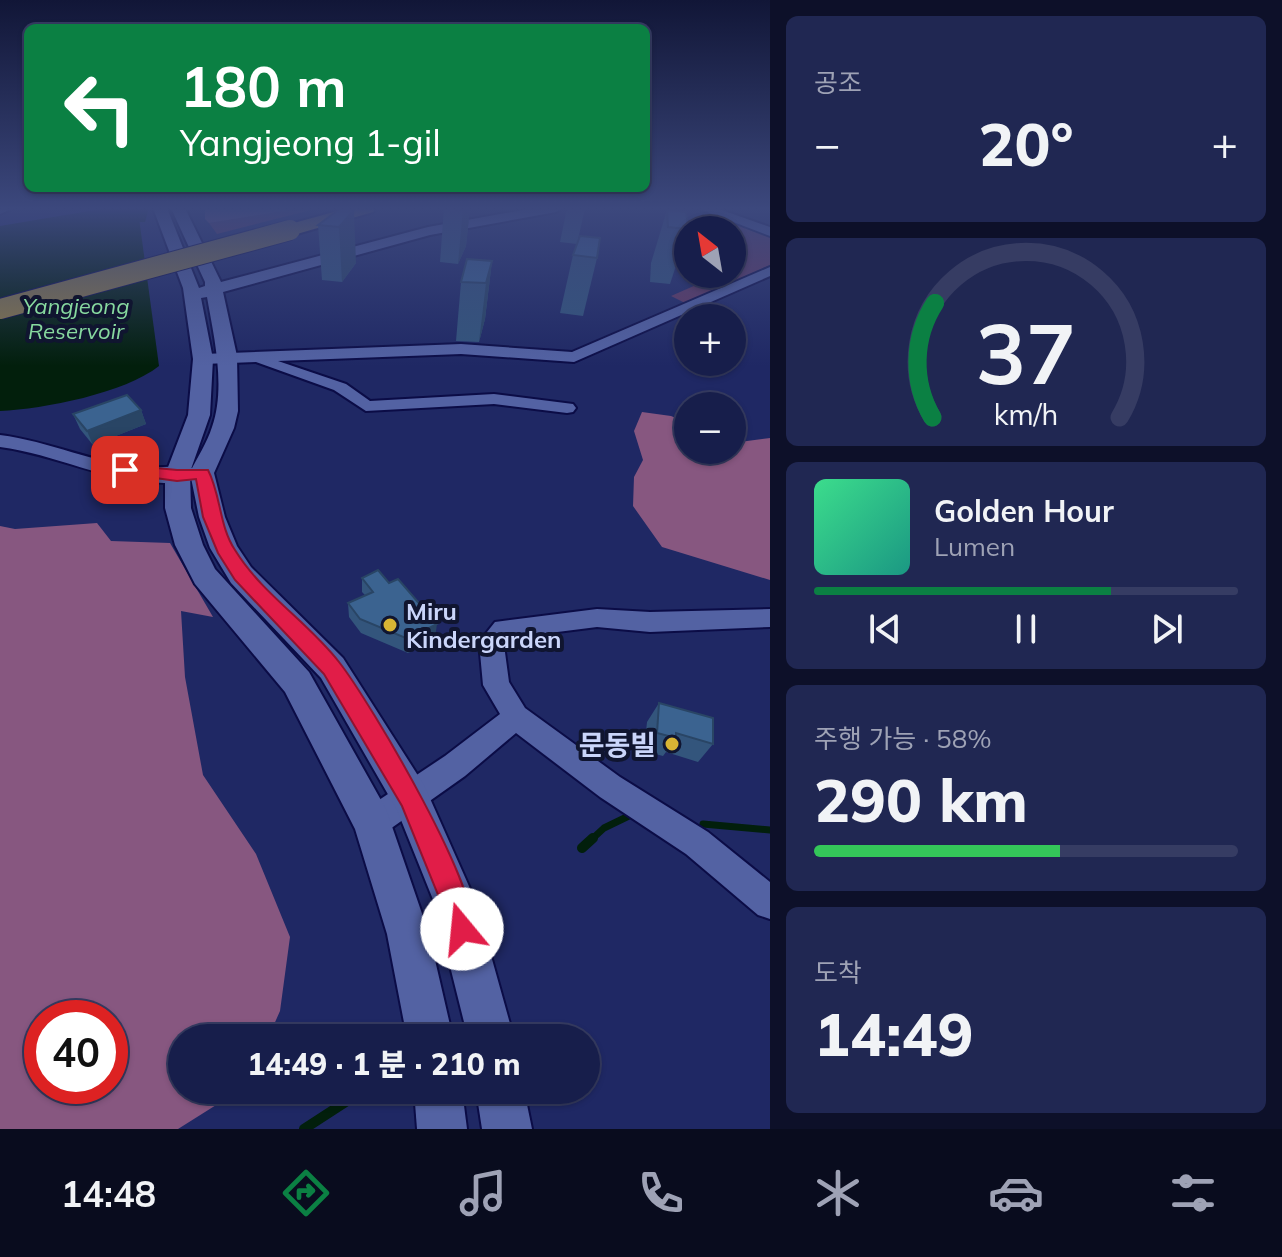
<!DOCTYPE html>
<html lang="ko">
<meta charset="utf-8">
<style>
body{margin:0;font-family:Mulish,"Noto Sans KR",sans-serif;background:#202752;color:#f1f3f6;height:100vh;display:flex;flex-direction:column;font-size:30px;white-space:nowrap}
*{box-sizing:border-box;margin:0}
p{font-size:26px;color:#9ea2b5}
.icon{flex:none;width:44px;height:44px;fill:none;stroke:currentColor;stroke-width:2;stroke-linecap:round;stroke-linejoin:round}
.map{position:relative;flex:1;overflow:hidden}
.drawer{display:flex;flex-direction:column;gap:16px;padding:16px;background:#0d1029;width:512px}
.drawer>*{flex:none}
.hud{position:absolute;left:24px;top:24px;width:626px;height:168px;border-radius:12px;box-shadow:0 2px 6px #0004,0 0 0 2px #363c63;background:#0b8043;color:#fff;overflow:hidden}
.needle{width:52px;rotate:329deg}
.fabs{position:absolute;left:674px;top:216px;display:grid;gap:16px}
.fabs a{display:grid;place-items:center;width:72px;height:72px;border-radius:50%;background:#171e4b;box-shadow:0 2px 6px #0004,0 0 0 2px #363c63;font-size:40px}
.speed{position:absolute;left:24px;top:1000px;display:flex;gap:16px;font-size:40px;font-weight:700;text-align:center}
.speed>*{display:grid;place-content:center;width:104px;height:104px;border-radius:50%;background:#171e4b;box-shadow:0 2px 6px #0004,0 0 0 2px #363c63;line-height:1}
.speed .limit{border:12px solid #d22;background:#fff;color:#111}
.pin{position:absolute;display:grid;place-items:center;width:68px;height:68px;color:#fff;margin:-34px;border-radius:16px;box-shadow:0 4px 12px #0006}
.me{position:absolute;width:88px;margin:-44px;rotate:343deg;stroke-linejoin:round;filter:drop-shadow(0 0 6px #0008)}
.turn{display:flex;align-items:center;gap:28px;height:168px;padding:0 24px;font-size:36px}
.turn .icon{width:104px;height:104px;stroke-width:2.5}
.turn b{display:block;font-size:56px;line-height:68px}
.big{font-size:60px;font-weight:800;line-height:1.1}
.drawer .tile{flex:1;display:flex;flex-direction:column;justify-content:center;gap:12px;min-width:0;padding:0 28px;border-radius:12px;background:#202752}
.drawer .dial{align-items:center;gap:0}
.dial svg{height:208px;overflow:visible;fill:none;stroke:#363c63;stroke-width:7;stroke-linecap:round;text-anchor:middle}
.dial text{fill:#f1f3f6;stroke:none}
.song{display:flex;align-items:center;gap:24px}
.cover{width:96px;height:96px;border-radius:12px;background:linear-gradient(135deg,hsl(150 70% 55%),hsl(170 70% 35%))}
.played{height:8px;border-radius:4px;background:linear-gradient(90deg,#0b8043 70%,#363c63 70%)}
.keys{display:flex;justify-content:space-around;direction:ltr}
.heat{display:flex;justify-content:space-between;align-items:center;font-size:44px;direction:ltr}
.charge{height:12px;border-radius:6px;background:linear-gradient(90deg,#34c759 58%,#363c63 0)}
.trip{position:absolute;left:168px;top:1024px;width:432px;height:80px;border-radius:40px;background:#171e4b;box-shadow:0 2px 6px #0004,0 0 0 2px #363c63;font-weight:800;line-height:80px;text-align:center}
.dock{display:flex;height:128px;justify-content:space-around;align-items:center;background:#090c1e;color:#9ea2b5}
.dock .icon{width:56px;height:56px}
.dock .current{color:#0b8043}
.dock b{font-size:36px;color:#f1f3f6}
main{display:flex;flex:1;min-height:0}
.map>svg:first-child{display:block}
</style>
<main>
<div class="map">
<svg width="770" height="1129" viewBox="0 0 770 1129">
<rect width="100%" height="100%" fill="#1f2864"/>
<g fill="#663960">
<path d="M319 208 217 234 209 223 272 211Z"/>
<path d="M724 218 770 235V265L685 303 671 296 696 285 703 274H732V230H699Z"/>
</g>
<g fill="#875780" fill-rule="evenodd">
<path d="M205 208H301L209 223 205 219Z"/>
<path d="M642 412 671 416 688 423V450H732V443L770 438V580L662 547 633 506 634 477 643 460 634 431Z"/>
<path d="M97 523 111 541 170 543 213 617 181 611 185 677 203 775 256 854 290 937 280 1011 268 1038H182V1090H240L178 1129H0V526L15 529ZM110 1018V1086H42V1018Z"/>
</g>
<path fill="#021f0c" d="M107 208H134L139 218 159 366C125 393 44 409 0 411V226Z"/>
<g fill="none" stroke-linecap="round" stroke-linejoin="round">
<g stroke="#021f0c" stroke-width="7">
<path d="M703 824 770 830"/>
<path d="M591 840 604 828 635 813"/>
</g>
<g stroke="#021f0c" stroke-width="10">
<path d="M582 848 593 838"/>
<path d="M304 1129 364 1090"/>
</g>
<path fill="#021f0c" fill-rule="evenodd" d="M131 208H149L145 222H133Z"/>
<g stroke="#0b0c46" stroke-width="4">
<g id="minor">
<path d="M0 208H14L0 214Z"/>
<path d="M155 208H167L160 211Z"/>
<path d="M770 267V276L574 362 461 354 278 361 346 384 370 401 494 394 573 404 576 408 573 412 567 413 494 404 366 411 334 390 256 362 203 364 195 359 203 354 461 344 572 352Z"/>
<path d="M0 435C49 441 95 464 144 467 160 469 194 462 204 474L201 478C133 497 65 455 0 447Z"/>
<path d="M597 609 650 612 770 609V627L650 632 597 627 510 638 504 645 509 682 525 708 620 777 708 832 770 882V919L758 915 686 854 600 797 516 733 465 776 383 834 372 838 361 834 357 823 361 812 445 756 500 714 483 685 479 642 495 622Z"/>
</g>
</g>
<g stroke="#0b0c46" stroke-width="4">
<g id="tertiary">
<path d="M153 208H167L199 288 205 286V282L171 208H185L221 282 428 227 534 208H563L556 212 430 235 223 292 237 356 238 411 234 428 214 473 225 517 237 546 251 567 343 658 424 785 476 902 514 1038H468L434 902 397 810 321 678 231 583 210 548 199 517 190 473 191 508 203 545 215 569 309 672 386 809 429 934 453 1038H407L387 934 355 829 285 692 195 584 175 545 165 508V475L188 415 193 359 183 288ZM207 297C214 337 226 387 212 427 207 443 197 458 190 472L210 415 213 359 201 298Z"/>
<path d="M697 208H716L770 227V236Z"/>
<path d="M414 1090H462L467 1129H417Z"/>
<path d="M476 1090H524L532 1129H482Z"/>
</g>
</g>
<g stroke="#0b0c46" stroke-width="4">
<path id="trunk" d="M348 208H376L373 212 290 236 281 230 283 226Z"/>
</g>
<use href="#minor" fill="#5362a3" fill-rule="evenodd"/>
<use href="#tertiary" fill="#5362a3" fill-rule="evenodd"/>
<use href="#trunk" fill="#8a7946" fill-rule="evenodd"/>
<g stroke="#0b0c46" stroke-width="22" stroke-linecap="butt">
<path id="trunk-bridge" d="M0 309 290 230"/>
</g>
<use href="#trunk-bridge" stroke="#8a7946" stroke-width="20"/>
</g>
<g fill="#33557c">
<path d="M341 208 356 263 342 282 322 280 318 225Z"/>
<path d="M444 208H470L466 246 458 264 440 262Z"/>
<path d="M567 208H585L577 244 560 242Z"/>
<path d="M667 210 688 229 670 284 650 282 651 263Z"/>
<path d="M573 255 597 258 583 316 560 313Z"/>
<path d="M492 261 485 319 479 342 456 341 461 282Z"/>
<path d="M141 410 146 424 93 445 80 429 73 414Z"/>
<path d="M362 578 435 638 408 653 361 633 349 617 348 603 365 595 362 592Z"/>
<path d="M659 703 713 744 698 762 666 752 663 756 644 751 647 722Z"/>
</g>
<g fill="#294565">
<path d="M463 208H470L466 246 458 264Z"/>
<path d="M354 210 356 263 342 282 339 227Z"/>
<path d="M492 261 485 319 479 342 486 283Z"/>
<path d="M141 410 146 424 93 445 87 431Z"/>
<path d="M437 624 435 638 408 653V639Z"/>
</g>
<g fill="#3b6390" stroke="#294565" stroke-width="2">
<path d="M341 208 354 210 339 227 318 225Z"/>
<path d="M444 208H463L462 210Z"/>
<path d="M667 210 686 212 688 229 668 227Z"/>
<path d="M580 236 600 238 597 258 573 255Z"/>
<path d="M467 259 492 261 486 283 461 282Z"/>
<path d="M127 395 141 410 87 431 73 414Z"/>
<path d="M378 570 389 583 398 579 437 624 408 639 360 619 348 603 373 592 362 578Z"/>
<path d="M659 703 713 718V744L676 733V738L657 733Z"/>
</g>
<linearGradient id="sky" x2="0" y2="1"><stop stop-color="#111637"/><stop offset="0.57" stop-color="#3c487d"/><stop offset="1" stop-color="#3c487d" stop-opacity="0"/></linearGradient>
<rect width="770" height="366" fill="url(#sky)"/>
<path fill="#e11d48" stroke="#92132f" stroke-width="2" d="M125 465 177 470H208C221 495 219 526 235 550 262 594 308 622 339 662 369 700 488 900 472 939L462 943 452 939 441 902 402 806 324 674 235 580 218 553 203 517 196 479 177 481 119 473 117 470Z"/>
<g fill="#d8b434" stroke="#101530" stroke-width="3">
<circle cx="390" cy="625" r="8"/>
<circle cx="672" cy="744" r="8"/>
</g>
<g text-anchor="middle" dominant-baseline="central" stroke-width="8" stroke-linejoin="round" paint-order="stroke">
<g font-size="22" font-style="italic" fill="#87d99f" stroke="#101530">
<text x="76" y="306">Yangjeong<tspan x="76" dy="25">Reservoir</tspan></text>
</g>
<g font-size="24" font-weight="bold" fill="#cad5fa" stroke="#101530" text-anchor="start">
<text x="406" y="611">Miru<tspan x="406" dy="28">Kindergarden</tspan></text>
</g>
<g font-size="28" font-weight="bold" fill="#cad5fa" stroke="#101530" text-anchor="end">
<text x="656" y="744">문동빌</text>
</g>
</g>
</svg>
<div class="fabs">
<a><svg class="needle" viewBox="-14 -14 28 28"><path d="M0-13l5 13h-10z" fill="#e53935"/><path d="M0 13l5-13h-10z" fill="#9ea2b5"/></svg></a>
<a>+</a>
<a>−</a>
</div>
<div class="speed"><div class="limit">40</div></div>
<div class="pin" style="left:125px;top:470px;background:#d93025"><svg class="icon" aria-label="arrive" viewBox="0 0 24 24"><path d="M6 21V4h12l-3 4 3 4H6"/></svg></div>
<svg class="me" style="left:462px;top:929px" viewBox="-20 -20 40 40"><circle r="19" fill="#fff"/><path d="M0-13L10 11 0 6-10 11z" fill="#e11d48"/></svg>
<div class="trip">14:49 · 1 분 · 210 m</div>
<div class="hud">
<div class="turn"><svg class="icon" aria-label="left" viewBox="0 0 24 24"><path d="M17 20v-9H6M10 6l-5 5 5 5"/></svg><div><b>180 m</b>Yangjeong 1-gil</div></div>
</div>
</div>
<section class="drawer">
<div class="tile"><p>공조</p>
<div class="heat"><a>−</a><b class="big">20°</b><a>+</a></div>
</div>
<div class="tile dial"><svg viewBox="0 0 100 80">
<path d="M14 69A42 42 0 1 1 86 69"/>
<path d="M14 69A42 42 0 0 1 15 25" stroke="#0b8043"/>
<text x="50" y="56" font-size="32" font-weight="700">37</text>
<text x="50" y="72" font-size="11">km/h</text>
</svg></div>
<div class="tile">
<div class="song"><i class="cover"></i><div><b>Golden Hour</b><p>Lumen</p></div></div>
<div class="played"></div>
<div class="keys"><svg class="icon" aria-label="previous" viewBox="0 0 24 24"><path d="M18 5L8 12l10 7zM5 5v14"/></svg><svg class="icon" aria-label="pause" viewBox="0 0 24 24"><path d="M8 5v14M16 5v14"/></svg><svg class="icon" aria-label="next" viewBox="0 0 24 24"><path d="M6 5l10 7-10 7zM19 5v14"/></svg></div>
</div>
<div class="tile"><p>주행 가능 · 58%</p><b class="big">290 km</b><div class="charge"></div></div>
<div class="tile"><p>도착</p><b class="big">14:49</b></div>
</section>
</main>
<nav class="dock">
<b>14:48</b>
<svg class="icon current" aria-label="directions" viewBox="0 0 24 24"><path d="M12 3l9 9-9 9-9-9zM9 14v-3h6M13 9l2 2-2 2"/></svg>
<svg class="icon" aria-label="music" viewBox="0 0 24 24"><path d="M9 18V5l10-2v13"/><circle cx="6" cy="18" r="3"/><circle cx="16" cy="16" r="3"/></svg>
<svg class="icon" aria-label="phone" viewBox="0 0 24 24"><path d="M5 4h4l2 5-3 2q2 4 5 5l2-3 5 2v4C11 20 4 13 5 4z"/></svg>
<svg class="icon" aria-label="climate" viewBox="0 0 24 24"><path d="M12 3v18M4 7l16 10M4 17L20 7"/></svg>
<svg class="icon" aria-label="car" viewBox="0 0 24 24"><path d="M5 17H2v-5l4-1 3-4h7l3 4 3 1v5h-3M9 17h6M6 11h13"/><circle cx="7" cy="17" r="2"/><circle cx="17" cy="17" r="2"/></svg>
<svg class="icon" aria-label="filters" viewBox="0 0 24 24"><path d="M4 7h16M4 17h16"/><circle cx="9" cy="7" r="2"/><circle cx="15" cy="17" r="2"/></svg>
</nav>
